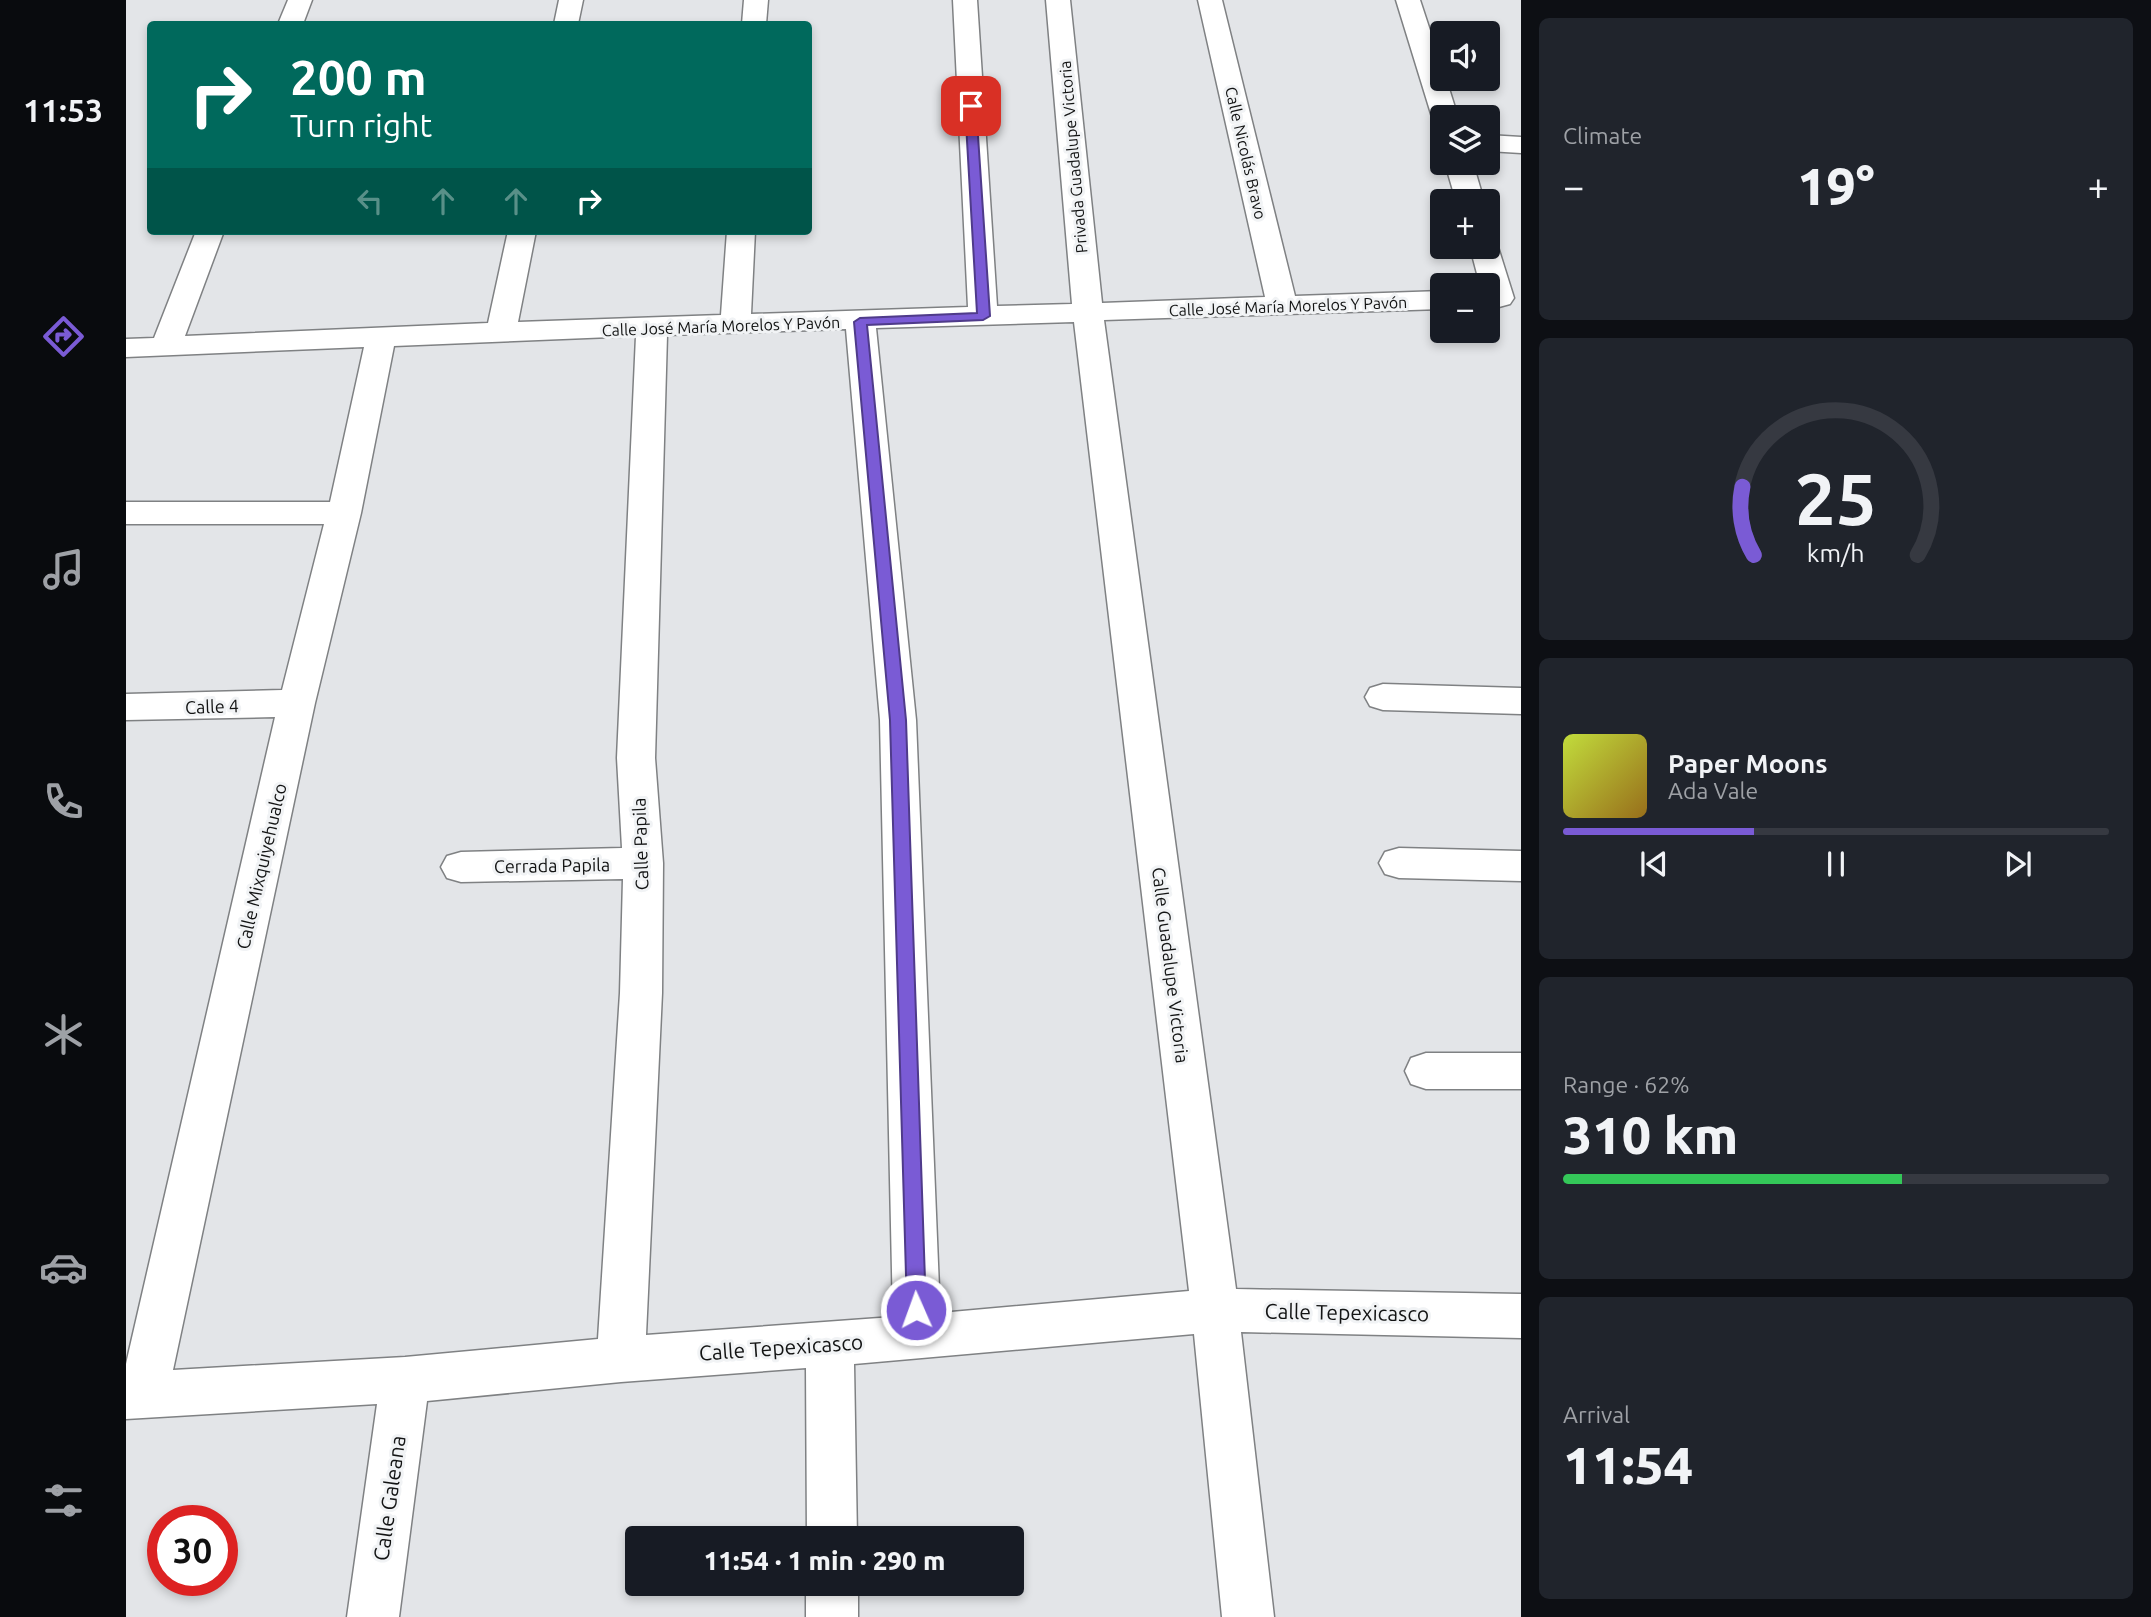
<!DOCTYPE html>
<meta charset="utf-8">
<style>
body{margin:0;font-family:Ubuntu,sans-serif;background:#20242c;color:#f1f3f6;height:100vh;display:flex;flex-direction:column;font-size:26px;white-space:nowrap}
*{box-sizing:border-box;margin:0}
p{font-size:23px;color:#9ea1a6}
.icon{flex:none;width:38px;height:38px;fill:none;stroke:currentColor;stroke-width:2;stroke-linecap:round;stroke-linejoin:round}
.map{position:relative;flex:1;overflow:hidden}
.side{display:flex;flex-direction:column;gap:18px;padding:18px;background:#0d0f14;width:630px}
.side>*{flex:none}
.banner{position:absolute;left:21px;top:21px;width:665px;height:214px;border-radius:7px;box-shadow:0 4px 10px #0003;background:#00695c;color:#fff;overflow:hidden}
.fabs{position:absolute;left:1304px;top:21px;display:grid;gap:14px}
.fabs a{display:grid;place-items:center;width:70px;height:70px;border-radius:7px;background:#171b24;box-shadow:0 4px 10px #0003;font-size:35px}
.speed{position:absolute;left:21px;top:1505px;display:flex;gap:14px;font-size:35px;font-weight:700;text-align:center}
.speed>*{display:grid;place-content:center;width:91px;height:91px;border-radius:50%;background:#171b24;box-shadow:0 4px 10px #0003;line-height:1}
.speed .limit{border:10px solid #d22;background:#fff;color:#111}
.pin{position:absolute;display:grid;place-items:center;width:60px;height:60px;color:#fff;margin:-30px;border-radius:14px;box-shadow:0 4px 10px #0006}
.me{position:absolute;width:77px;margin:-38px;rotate:358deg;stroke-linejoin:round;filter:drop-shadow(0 0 5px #0008)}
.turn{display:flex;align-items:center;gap:24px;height:147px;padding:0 28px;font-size:32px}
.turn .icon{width:91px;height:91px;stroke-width:2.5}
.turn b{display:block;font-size:49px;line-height:60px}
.lanes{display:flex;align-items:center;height:66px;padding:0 28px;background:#0003;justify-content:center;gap:35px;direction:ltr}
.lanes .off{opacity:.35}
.big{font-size:52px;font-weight:800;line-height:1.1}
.side .widget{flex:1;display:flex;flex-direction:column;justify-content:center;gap:10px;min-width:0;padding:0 24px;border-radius:10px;background:#20242c}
.side .dial{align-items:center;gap:0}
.dial svg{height:182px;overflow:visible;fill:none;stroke:#363941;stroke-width:7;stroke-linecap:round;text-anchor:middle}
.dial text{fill:#f1f3f6;stroke:none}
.song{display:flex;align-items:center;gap:21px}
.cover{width:84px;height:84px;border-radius:10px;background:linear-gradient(135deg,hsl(70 70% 55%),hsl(40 70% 35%))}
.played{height:7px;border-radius:4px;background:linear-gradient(90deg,#7a5bd5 35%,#363941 35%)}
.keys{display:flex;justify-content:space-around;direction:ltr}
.heat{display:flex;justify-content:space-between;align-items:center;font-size:38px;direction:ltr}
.charge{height:10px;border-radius:5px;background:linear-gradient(90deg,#34c759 62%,#363941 0)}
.trip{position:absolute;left:499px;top:1526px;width:399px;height:70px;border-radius:7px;background:#171b24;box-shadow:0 4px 10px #0003;font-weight:800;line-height:70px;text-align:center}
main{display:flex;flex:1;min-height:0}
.menu{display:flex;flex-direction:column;width:126px;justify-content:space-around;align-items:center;background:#090b0e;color:#9ea1a6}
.menu .icon{width:49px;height:49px}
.menu .current{color:#7a5bd5}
.menu b{font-size:32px;color:#f1f3f6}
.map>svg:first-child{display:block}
</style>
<main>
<nav class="menu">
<b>11:53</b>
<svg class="icon current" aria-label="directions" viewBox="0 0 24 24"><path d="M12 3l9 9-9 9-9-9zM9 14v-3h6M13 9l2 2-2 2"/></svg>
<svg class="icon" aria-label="music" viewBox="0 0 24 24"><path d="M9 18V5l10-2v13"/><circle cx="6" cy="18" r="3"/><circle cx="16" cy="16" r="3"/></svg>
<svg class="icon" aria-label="phone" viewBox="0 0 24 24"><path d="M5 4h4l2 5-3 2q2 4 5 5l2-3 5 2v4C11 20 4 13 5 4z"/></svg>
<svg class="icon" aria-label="climate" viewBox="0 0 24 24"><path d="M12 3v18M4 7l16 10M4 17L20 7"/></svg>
<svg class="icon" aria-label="car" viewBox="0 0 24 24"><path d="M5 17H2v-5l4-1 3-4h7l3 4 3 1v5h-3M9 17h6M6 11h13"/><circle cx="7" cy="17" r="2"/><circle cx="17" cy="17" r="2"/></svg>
<svg class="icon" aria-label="filters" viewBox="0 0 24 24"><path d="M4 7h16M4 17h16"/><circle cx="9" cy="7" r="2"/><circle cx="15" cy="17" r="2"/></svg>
</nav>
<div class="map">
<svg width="1395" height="1617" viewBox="0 0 1395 1617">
<rect width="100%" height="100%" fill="#e3e5e8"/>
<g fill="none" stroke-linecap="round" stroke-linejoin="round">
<g stroke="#7f8183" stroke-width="3">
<g id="minor">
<path d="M162 0H186L177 24H152Z"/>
<path d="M433 0H457L452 24H428Z"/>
<path d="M618 0H642L640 24H616Z"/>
<path d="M827 0H851L871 306 946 304 920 0H944L976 303 1139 297 1072 0H1096L1169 296 1316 291V309L978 320 1110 1289 1395 1294V1338L1115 1332 1148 1617H1096L1068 1334 728 1364 731 1538H681L680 1368 495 1382 301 1401 273 1617H221L251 1404 0 1419V1364L149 717 0 720V694L156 690 198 524H0V502H204L238 347 0 357V339L28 338 70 231H98L59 336 362 323 382 231H410L392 322 595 315 601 231H629L625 314 842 307ZM948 322 1063 1291 814 1313 790 720 750 328ZM720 329 754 720 767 1317 520 1335 536 993 537 863 529 758 541 335ZM510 336 491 758 496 848 335 852 321 856 315 867 321 878 335 882 497 879 494 993 472 1339 279 1357 47 1370 189 703 235 513 268 346Z"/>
<path d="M1270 0H1294L1316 67V79H1320L1332 117H1316V124L1310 123 1306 117Z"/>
<path d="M1362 135 1395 137V153L1362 151Z"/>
<path d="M1319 163H1347L1358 201H1330Z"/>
<path d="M1362 239 1368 241 1372 247 1388 298 1384 304 1373 307 1362 304V285H1354L1344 247H1362Z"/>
<path d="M1257 684 1395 688V714L1257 710 1244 706 1239 697 1244 688Z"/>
<path d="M1273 848 1395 851V881L1273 878 1259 874 1253 863 1259 852Z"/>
<path d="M1300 1053H1395V1089H1300L1285 1084 1279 1071 1285 1058Z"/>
<rect x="680" y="1584" width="52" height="33"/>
</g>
</g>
<use href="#minor" fill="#fff" fill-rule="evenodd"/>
</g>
<path fill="#7a5bd5" stroke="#4f3b8a" stroke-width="2" d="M845 102 850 106 864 316 857 320 741 325 780 720 800 1310 797 1317 790 1319 783 1317 781 1310 764 720 728 322 734 318 851 313 839 106Z"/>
<g text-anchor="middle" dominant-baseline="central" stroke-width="6" stroke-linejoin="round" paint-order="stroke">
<g font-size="16" fill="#131414" stroke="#f1f3f5">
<text transform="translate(1120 153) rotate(77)">Calle Nicolás Bravo</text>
<text transform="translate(947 157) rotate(-95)">Privada Guadalupe Victoria</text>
<text transform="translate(1162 306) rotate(-2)">Calle José María Morelos Y Pavón</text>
<text transform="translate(595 326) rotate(-2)">Calle José María Morelos Y Pavón</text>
</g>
<g font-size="18" fill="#131414" stroke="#f1f3f5">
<text transform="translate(86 706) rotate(-2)">Calle 4</text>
<text transform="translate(514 844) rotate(-92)">Calle Papila</text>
<text transform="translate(426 865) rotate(-1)">Cerrada Papila</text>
<text transform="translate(135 866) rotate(-77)">Calle Mixquiyehualco</text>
<text transform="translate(1045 965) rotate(83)">Calle Guadalupe Victoria</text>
</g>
<g font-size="21" fill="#131414" stroke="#f1f3f5">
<text transform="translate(1221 1312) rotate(1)">Calle Tepexicasco</text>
<text transform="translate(655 1347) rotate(-4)">Calle Tepexicasco</text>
<text transform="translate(263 1498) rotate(-82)">Calle Galeana</text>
</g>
</g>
</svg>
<div class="fabs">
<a><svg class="icon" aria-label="sound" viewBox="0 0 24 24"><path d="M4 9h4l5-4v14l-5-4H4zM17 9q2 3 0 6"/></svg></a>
<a><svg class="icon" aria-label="layers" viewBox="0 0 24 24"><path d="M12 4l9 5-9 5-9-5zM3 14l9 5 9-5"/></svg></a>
<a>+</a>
<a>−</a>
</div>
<div class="speed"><div class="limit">30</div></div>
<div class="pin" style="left:845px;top:106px;background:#d93025"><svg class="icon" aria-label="arrive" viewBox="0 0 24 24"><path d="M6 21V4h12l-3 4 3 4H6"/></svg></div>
<svg class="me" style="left:790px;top:1310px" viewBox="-20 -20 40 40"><circle r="17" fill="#7a5bd5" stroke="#fff" stroke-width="3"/><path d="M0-11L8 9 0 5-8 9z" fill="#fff"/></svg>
<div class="trip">11:54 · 1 min · 290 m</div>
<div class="banner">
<div class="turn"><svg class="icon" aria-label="right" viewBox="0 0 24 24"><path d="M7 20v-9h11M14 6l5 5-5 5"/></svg><div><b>200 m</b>Turn right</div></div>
<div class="lanes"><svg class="icon off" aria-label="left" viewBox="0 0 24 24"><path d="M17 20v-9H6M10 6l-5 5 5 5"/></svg><svg class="icon off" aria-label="ahead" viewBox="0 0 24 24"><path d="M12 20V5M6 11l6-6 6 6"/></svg><svg class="icon off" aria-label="ahead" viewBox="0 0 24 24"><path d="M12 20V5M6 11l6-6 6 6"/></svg><svg class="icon" aria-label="right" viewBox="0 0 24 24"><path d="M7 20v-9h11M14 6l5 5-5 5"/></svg></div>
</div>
</div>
<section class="side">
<div class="widget"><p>Climate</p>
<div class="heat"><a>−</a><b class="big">19°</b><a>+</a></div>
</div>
<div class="widget dial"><svg viewBox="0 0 100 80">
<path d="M14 69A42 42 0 1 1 86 69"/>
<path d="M14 69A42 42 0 0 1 9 39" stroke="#7a5bd5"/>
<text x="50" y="56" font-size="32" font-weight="700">25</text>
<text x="50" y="72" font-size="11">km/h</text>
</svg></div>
<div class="widget">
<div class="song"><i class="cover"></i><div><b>Paper Moons</b><p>Ada Vale</p></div></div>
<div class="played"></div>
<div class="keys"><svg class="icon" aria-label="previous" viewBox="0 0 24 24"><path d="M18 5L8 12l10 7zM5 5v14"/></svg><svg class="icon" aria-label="pause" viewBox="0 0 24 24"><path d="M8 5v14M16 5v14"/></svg><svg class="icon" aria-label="next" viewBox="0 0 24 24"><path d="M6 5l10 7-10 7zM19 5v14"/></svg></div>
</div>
<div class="widget"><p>Range · 62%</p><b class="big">310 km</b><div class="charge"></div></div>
<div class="widget"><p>Arrival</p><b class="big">11:54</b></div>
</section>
</main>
